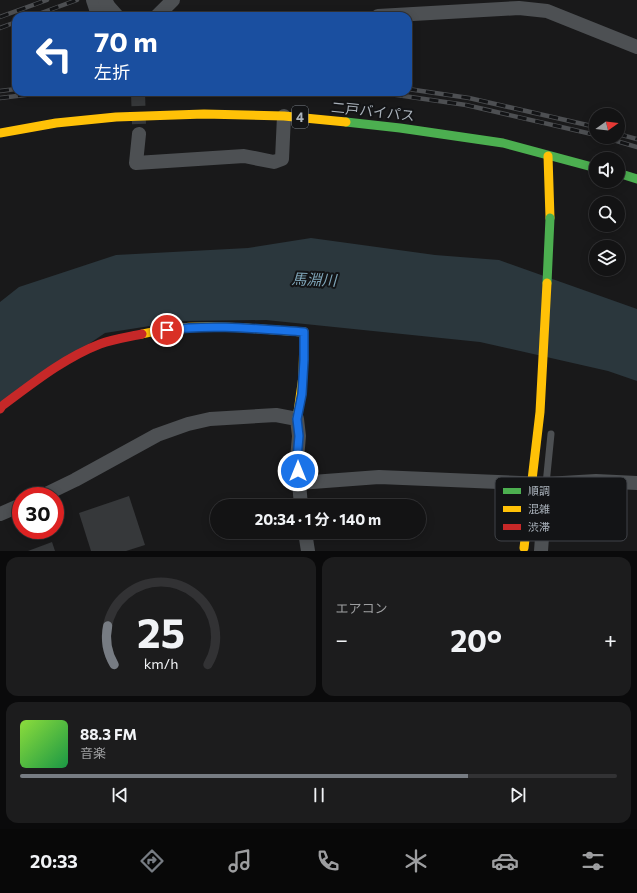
<!DOCTYPE html>
<html lang="ja">
<meta charset="utf-8">
<style>
body{margin:0;font-family:Commissioner,"Noto Sans JP",sans-serif;background:#1c1c1d;color:#f1f3f6;height:100vh;display:flex;flex-direction:column;font-size:15px;white-space:nowrap}
*{box-sizing:border-box;margin:0}
p{font-size:13px;color:#9d9ea0}
.icon{flex:none;width:22px;height:22px;fill:none;stroke:currentColor;stroke-width:2;stroke-linecap:round;stroke-linejoin:round}
.map{position:relative;height:551px;overflow:hidden}
.sheet{display:flex;flex-direction:column;gap:6px;padding:6px;background:#0a0a0b;flex:1}
.sheet>*{flex:none}
.guide{position:absolute;left:12px;top:12px;width:400px;height:84px;border-radius:12px;box-shadow:0 2px 10px #0003,0 0 0 1px #323234;background:#1a4fa0;color:#fff;overflow:hidden}
.needle{width:26px;rotate:76deg}
.fabs{position:absolute;left:589px;top:108px;display:grid;gap:8px}
.fabs a{display:grid;place-items:center;width:36px;height:36px;border-radius:50%;background:#131314;box-shadow:0 2px 10px #0003,0 0 0 1px #323234;font-size:20px}
.speed{position:absolute;left:12px;top:487px;display:flex;gap:8px;font-size:20px;font-weight:700;text-align:center}
.speed>*{display:grid;place-content:center;width:52px;height:52px;border-radius:50%;background:#131314;box-shadow:0 2px 10px #0003,0 0 0 1px #323234;line-height:1}
.speed .limit{border:6px solid #d22;background:#fff;color:#111}
.pin{position:absolute;display:grid;place-items:center;width:34px;height:34px;color:#fff;margin:-17px;border:2px solid #fff;border-radius:50%;box-shadow:0 1px 4px #0007}
.me{position:absolute;width:44px;margin:-22px;rotate:0deg;stroke-linejoin:round;filter:drop-shadow(0 0 3px #0008)}
.turn{display:flex;align-items:center;gap:14px;height:84px;padding:0 16px;font-size:18px}
.turn .icon{width:52px;height:52px;stroke-width:2.5}
.turn b{display:block;font-size:28px;line-height:34px}
.big{font-size:30px;font-weight:700;line-height:1.1}
.sheet .card{flex:1;display:flex;flex-direction:column;justify-content:center;gap:6px;min-width:0;padding:0 14px;border-radius:12px;background:#1c1c1d}
.sheet .dial{align-items:center;gap:0}
.dial svg{height:104px;overflow:visible;fill:none;stroke:#323234;stroke-width:7;stroke-linecap:round;text-anchor:middle}
.dial text{fill:#f1f3f6;stroke:none}
.song{display:flex;align-items:center;gap:12px}
.cover{width:48px;height:48px;border-radius:6px;background:linear-gradient(135deg,hsl(90 70% 55%),hsl(140 70% 35%))}
.played{height:4px;border-radius:2px;background:linear-gradient(90deg,#777c83 75%,#323234 75%)}
.keys{display:flex;justify-content:space-around;direction:ltr}
.heat{display:flex;justify-content:space-between;align-items:center;font-size:22px;direction:ltr}
.sheet .tiles{flex:1;display:grid;gap:6px;grid-template-columns:1fr 1fr}
.card:last-child{grid-column:span 2}
.trip{position:absolute;left:210px;top:499px;width:216px;height:40px;border-radius:20px;background:#131314;box-shadow:0 2px 10px #0003,0 0 0 1px #323234;font-weight:700;line-height:40px;text-align:center}
.menu{display:flex;height:64px;justify-content:space-around;align-items:center;background:#080808;color:#9d9ea0}
.menu .icon{width:28px;height:28px}
.menu .current{color:#777c83}
.menu b{font-size:18px;color:#f1f3f6}
.map>svg:first-child{display:block}
</style>
<div class="map">
<svg width="637" height="551" viewBox="0 0 637 551">
<rect width="100%" height="100%" fill="#19191a"/>
<path fill="#2b373d" d="M311 238 435 255 499 260 637 309V381L608 371 480 342 266 320 182 321 105 333 0 404V302L19 287 116 255 248 248Z"/>
<g fill="#36383a">
<path d="M129 496 145 545 126 551H91L79 513Z"/>
<path d="M52 542 55 551H28Z"/>
</g>
<g fill="none" stroke-linecap="round" stroke-linejoin="round">
<path stroke="#36383a" stroke-width="14" stroke-dasharray="14 7" stroke-linecap="butt" d="M138 92 139 124"/>
<path stroke="#4d5053" stroke-width="7" d="M546 484 551 434"/>
<g stroke="#4d5053" stroke-width="14">
<path d="M93 0 96 9 102 16"/>
<path d="M105 0 109 7 117 16"/>
<path d="M157 16 173 0"/>
<path d="M378 16 519 8 547 11 637 47"/>
<path d="M139 134 136 163 244 156 274 162 282 159 284 116"/>
<path d="M299 483 379 477 546 484 541 551"/>
<path d="M546 484 596 481 637 483"/>
<path d="M42 496 75 480 157 435 188 424 210 419 276 415 297 419 299 436 297 459 301 506"/>
<path d="M0 514 21 505"/>
<path d="M305 532 308 551"/>
</g>
<g stroke="#4caf50" stroke-width="9">
<path d="M346 122 400 128 503 143 596 168"/>
<path d="M618 173 637 179"/>
</g>
<g stroke="#ffc107" stroke-width="9">
<path d="M0 133 56 123 116 117 204 114 284 116 346 122"/>
<path d="M548 156 550 218"/>
<path d="M142 334C193 321 252 329 304 332L303 376 297 419"/>
</g>
<path stroke="#c62828" stroke-width="9" d="M0 409 2 406C33 383 64 358 100 344 113 339 128 337 142 334"/>
<g stroke="#4d4f52" stroke-width="4.5">
<g id="rail">
<path d="M33 16 77 0"/>
<path d="M0 17 47 0"/>
<path d="M0 28 16 22"/>
<path d="M408 89 469 98 596 127"/>
<path d="M0 91 16 89"/>
<path d="M376 92 466 105 596 135"/>
<path d="M0 98 50 92"/>
<path d="M618 134 637 139"/>
<path d="M603 137 637 147"/>
</g>
</g>
<use href="#rail" stroke="#131416" stroke-width="3" stroke-dasharray="9" stroke-linecap="butt"/>
<path stroke="#4caf50" stroke-width="9" d="M547 283 550 218"/>
<path stroke="#ffc107" stroke-width="9" d="M524 548 540 412 547 283"/>
</g>
<g fill="none" stroke-linecap="round" stroke-linejoin="round">
<g stroke="#114b97" stroke-width="10">
<path id="route" d="M167 330C212 324 259 329 304 332V360L302 394 297 419 299 436 297 459 298 471"/>
</g>
<use href="#route" stroke="#1a73e8" stroke-width="7"/>
</g>
<g text-anchor="middle" dominant-baseline="central" stroke-width="4" stroke-linejoin="round" paint-order="stroke">
<rect fill="#131416" stroke="#7d838a" stroke-width="1" x="292" y="106" width="16" height="22" rx="3"/>
<g font-size="13" font-weight="bold" fill="#aab2bb">
<text x="300" y="117">4</text>
</g>
<g font-size="14" fill="#aab2bb" stroke="#131416">
<text transform="translate(373 111) rotate(6)">二戸バイパス</text>
</g>
<g font-size="15" font-style="italic" fill="#7fa5b8" stroke="#131416">
<text transform="translate(314 279) rotate(2)">馬淵川</text>
</g>
</g>
<rect x="495" y="477" width="132" height="64" rx="6" fill="#131416" stroke="#404348" stroke-width="1"/>
<rect x="503" y="488" width="18" height="6" fill="#4caf50"/>
<rect x="503" y="506" width="18" height="6" fill="#ffc107"/>
<rect x="503" y="524" width="18" height="6" fill="#c62828"/>
<g font-size="11" fill="#aab2bb">
<text x="528" y="495">順調</text>
<text x="528" y="513">混雑</text>
<text x="528" y="531">渋滞</text>
</g>
</svg>
<div class="fabs">
<a><svg class="needle" viewBox="-14 -14 28 28"><path d="M0-13l5 13h-10z" fill="#e53935"/><path d="M0 13l5-13h-10z" fill="#9d9ea0"/></svg></a>
<a><svg class="icon" aria-label="sound" viewBox="0 0 24 24"><path d="M4 9h4l5-4v14l-5-4H4zM17 9q2 3 0 6"/></svg></a>
<a><svg class="icon" aria-label="search" viewBox="0 0 24 24"><circle cx="10" cy="10" r="6"/><path d="M15 15l6 6"/></svg></a>
<a><svg class="icon" aria-label="layers" viewBox="0 0 24 24"><path d="M12 4l9 5-9 5-9-5zM3 14l9 5 9-5"/></svg></a>
</div>
<div class="speed"><div class="limit">30</div></div>
<div class="pin" style="left:167px;top:330px;background:#d93025"><svg class="icon" aria-label="arrive" viewBox="0 0 24 24"><path d="M6 21V4h12l-3 4 3 4H6"/></svg></div>
<svg class="me" style="left:298px;top:471px" viewBox="-20 -20 40 40"><circle r="17" fill="#1a73e8" stroke="#fff" stroke-width="3"/><path d="M0-11L8 9 0 5-8 9z" fill="#fff"/></svg>
<div class="trip">20:34 · 1 分 · 140 m</div>
<div class="guide">
<div class="turn"><svg class="icon" aria-label="left" viewBox="0 0 24 24"><path d="M17 20v-9H6M10 6l-5 5 5 5"/></svg><div><b>70 m</b>左折</div></div>
</div>
</div>
<section class="sheet">
<div class="tiles">
<div class="card dial"><svg viewBox="0 0 100 80">
<path d="M14 69A42 42 0 1 1 86 69"/>
<path d="M14 69A42 42 0 0 1 9 39" stroke="#777c83"/>
<text x="50" y="56" font-size="32" font-weight="700">25</text>
<text x="50" y="72" font-size="11">km/h</text>
</svg></div>
<div class="card"><p>エアコン</p>
<div class="heat"><a>−</a><b class="big">20°</b><a>+</a></div>
</div>
<div class="card">
<div class="song"><i class="cover"></i><div><b>88.3 FM</b><p>音楽</p></div></div>
<div class="played"></div>
<div class="keys"><svg class="icon" aria-label="previous" viewBox="0 0 24 24"><path d="M18 5L8 12l10 7zM5 5v14"/></svg><svg class="icon" aria-label="pause" viewBox="0 0 24 24"><path d="M8 5v14M16 5v14"/></svg><svg class="icon" aria-label="next" viewBox="0 0 24 24"><path d="M6 5l10 7-10 7zM19 5v14"/></svg></div>
</div>
</div>
</section>
<nav class="menu">
<b>20:33</b>
<svg class="icon current" aria-label="directions" viewBox="0 0 24 24"><path d="M12 3l9 9-9 9-9-9zM9 14v-3h6M13 9l2 2-2 2"/></svg>
<svg class="icon" aria-label="music" viewBox="0 0 24 24"><path d="M9 18V5l10-2v13"/><circle cx="6" cy="18" r="3"/><circle cx="16" cy="16" r="3"/></svg>
<svg class="icon" aria-label="phone" viewBox="0 0 24 24"><path d="M5 4h4l2 5-3 2q2 4 5 5l2-3 5 2v4C11 20 4 13 5 4z"/></svg>
<svg class="icon" aria-label="climate" viewBox="0 0 24 24"><path d="M12 3v18M4 7l16 10M4 17L20 7"/></svg>
<svg class="icon" aria-label="car" viewBox="0 0 24 24"><path d="M5 17H2v-5l4-1 3-4h7l3 4 3 1v5h-3M9 17h6M6 11h13"/><circle cx="7" cy="17" r="2"/><circle cx="17" cy="17" r="2"/></svg>
<svg class="icon" aria-label="filters" viewBox="0 0 24 24"><path d="M4 7h16M4 17h16"/><circle cx="9" cy="7" r="2"/><circle cx="15" cy="17" r="2"/></svg>
</nav>
